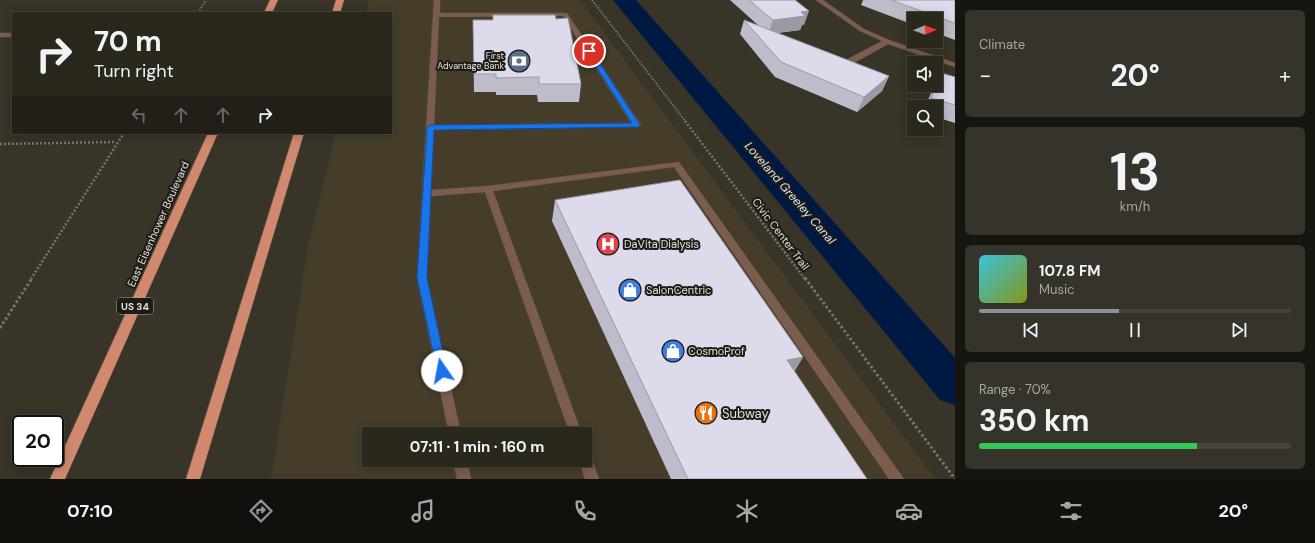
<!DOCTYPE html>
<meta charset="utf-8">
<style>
body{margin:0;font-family:"DM Sans",sans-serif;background:#36332a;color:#f1f3f6;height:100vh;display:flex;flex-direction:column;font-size:15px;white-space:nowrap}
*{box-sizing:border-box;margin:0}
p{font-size:13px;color:#a5a5a4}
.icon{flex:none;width:22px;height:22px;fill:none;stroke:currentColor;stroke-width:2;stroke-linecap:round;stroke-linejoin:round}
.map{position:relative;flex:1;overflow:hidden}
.drawer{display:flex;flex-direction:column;gap:10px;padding:10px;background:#171510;width:360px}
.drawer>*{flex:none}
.banner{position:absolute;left:12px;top:12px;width:380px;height:122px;border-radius:0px;box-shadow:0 2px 10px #0003,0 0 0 1px #46443b;background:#2a271d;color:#f1f3f6;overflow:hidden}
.needle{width:26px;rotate:89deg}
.buttons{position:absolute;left:907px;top:12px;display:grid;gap:8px}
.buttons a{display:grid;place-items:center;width:36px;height:36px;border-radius:0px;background:#2a271d;box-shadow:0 2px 10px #0003,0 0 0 1px #46443b;font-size:20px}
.speed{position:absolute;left:12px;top:415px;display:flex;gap:8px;font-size:20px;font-weight:700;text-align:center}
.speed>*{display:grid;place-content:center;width:52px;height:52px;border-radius:50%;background:#2a271d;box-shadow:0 2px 10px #0003,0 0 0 1px #46443b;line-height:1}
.speed .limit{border:2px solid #111;border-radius:6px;background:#fff;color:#111}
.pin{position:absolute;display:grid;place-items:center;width:34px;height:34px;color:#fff;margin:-17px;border:2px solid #fff;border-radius:50%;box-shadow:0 1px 4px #0007}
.me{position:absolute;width:44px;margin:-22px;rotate:348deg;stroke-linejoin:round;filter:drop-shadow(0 0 3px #0008)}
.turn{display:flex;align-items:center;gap:14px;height:84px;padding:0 16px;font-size:18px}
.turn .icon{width:52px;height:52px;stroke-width:2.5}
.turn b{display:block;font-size:28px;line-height:34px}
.lanes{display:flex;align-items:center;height:38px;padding:0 16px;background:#0003;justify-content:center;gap:20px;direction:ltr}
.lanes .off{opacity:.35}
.big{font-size:30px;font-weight:700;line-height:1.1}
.drawer .card{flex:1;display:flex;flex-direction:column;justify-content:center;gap:6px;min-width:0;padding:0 14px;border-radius:6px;background:#36332a}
.drawer .dial{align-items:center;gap:0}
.dial b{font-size:52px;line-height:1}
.song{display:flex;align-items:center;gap:12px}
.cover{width:48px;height:48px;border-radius:6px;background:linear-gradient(135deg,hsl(190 70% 55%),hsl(70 70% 35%))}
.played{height:4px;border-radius:2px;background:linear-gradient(90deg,#8c9099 45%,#46443b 45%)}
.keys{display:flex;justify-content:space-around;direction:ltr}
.heat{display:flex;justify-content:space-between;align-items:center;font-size:22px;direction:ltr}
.charge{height:6px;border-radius:3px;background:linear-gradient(90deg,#34c759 70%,#46443b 0)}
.trip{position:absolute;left:362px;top:427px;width:230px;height:40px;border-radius:0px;background:#2a271d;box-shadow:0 2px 10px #0003,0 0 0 1px #46443b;font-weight:700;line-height:40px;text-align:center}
.menu{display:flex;height:64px;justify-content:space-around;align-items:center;background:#11100c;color:#a5a5a4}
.menu .icon{width:28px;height:28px}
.menu .selected{color:#8c9099}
.menu b{font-size:18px;color:#f1f3f6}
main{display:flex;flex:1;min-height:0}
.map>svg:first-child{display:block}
</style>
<main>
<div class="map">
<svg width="955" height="479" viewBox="0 0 955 479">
<rect width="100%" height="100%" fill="#383427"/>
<path fill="#453d2a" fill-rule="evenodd" d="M369 0H580L935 479H271L308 246 336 133H391V13H366ZM369 434H585V460H369Z"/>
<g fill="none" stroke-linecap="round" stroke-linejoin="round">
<path fill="#001942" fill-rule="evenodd" d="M613 0H636L955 358V405L940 400Z"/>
<g stroke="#535043" stroke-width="1">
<g id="service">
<path d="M434 0H440V13H567L641 125 637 127 434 130 431 190 488 186 679 162 904 479H889L674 167 493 191 582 434H570L485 192 431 196 427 278 461 434H449L417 278ZM563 16 631 123 434 125 439 17Z"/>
<rect x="0" y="33" width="13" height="4"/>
<path d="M585 453 590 455 599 479H585L579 460H585Z"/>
<path d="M453 460H467L471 479H457Z"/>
</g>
</g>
<g stroke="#535043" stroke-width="1">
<path id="minor" d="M816 0H823L864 29 889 40 955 63V67L888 44 854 63H848V59L882 41 860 31Z"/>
</g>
<g stroke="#535043" stroke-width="1">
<g id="trunk">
<path d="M270 0H278L272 13H264Z"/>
<path d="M336 0H344L340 13H332Z"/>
<path d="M208 133H218L65 479H50Z"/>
<path d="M294 133H304L200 479H186Z"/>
</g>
</g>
<g stroke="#78756a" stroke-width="2" stroke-dasharray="1.5 1.5" stroke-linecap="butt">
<path d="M592 0 686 122"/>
<path d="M198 13 206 0"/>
</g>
<g stroke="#78756a" stroke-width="2.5" stroke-dasharray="2 2" stroke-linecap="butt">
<path d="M685 121 805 279"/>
<path d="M0 144 116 142"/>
<path d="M31 279 124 133"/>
</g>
<g stroke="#78756a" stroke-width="3" stroke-dasharray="2.5 2.5" stroke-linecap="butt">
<path d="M805 278 955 479"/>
<path d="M0 328 32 278"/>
</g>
<use href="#service" fill="#7d5c50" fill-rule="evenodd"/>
<use href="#minor" fill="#7d5c50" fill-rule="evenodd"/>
<use href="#trunk" fill="#d0886e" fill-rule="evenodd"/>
</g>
<g fill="#bebcca">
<path d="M730 0H795L804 25H802L800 30 778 33 889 76 882 91 857 112 775 77 740 34 744 20 759 26Z"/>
<path d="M863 0H955V40L936 33V19H914V25L861 5Z"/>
<path d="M493 15 556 19 581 84 579 102H538L537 95H496V92H474L473 20H493Z"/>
<path d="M941 73 955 77V123L936 117V107H925L933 88 935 85H936V83Z"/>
<path d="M555 200 803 357 794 372 867 479H671L552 221Z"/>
</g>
<g fill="#9b99a4">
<path d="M809 11 804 25H802L800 30 768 34 773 20 801 12Z"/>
<path d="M889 76 882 91 857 112 864 97Z"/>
<path d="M803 357 791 377 787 360Z"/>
</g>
<g fill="#dddbeb" stroke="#9b99a4">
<path d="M749 0H795L809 11 801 12 805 16 773 20Z"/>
<path d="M891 0H955V23Z"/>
<path d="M493 15H555L556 19 568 18 581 84H539V77L496 78V74H474L473 20H493Z"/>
<path d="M744 20 889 76 864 97 781 62Z"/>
<path d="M941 73 955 77V105L931 98Z"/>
<path d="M680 180 803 357 787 360 867 479H688L555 200Z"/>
</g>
<path fill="#1a73e8" stroke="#114b97" d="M587 50 592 51 640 125 639 127 434 130 427 278 447 371 446 375 442 376 438 375 417 278 427 128 430 125 632 123 586 51Z"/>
<defs>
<g id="bank-disc" transform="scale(1.15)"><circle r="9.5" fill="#5c6f8a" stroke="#1e1b16"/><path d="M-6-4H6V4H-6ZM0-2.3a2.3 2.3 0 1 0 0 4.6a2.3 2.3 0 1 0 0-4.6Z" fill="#fff"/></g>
<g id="hospital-disc" transform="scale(1.15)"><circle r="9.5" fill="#e0444e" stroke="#1e1b16"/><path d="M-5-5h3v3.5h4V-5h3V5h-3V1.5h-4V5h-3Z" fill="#fff"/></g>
<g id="shop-disc" transform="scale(1.15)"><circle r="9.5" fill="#3f7fe0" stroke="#1e1b16"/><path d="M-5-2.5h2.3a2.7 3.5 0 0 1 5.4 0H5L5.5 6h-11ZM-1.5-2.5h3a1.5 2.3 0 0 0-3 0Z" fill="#fff"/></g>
<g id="restaurant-disc" transform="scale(1.15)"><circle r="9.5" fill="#e8710a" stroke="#1e1b16"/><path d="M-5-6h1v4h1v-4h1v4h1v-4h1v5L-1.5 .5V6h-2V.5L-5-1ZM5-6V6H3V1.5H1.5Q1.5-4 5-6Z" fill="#fff"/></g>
</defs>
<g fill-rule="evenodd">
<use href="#bank-disc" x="519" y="61"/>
<use href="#hospital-disc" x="608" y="244"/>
<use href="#shop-disc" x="630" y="290"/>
<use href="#shop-disc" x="673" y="351"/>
<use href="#restaurant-disc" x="706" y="413"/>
</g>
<g text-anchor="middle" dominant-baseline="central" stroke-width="4" stroke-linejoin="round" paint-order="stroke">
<g font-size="9" fill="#e3e0d8" stroke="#1e1b16" text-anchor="end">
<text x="504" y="56">First<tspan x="504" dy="10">Advantage Bank</tspan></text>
</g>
<rect fill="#1e1b16" stroke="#a8a59e" stroke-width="1" x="117" y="298" width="36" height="16" rx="3"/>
<g font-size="10" font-weight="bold" fill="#e3e0d8">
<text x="135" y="306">US 34</text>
</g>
<g font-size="11" fill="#e3e0d8" stroke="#1e1b16">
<text transform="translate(158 224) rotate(-66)">East Eisenhower Boulevard</text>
<text transform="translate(781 234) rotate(53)">Civic Center Trail</text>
</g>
<g font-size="11" fill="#e3e0d8" stroke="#1e1b16" text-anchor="start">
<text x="624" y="244">DaVita Dialysis</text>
<text x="646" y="290">SalonCentric</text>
<text x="688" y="351">CosmoProf</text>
</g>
<g font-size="12" font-style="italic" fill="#d8e3f5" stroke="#1e1b16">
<text transform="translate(790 193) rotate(49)">Loveland Greeley Canal</text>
</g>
<g font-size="13" fill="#e3e0d8" stroke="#1e1b16" text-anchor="start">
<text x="722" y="413">Subway</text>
</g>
</g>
</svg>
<div class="buttons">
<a><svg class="needle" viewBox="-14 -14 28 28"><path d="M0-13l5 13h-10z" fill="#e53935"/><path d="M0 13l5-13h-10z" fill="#a5a5a4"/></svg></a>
<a><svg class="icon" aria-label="sound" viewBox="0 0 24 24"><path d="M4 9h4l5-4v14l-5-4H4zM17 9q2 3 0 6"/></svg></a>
<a><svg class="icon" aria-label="search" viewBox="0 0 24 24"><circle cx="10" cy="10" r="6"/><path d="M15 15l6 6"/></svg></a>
</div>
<div class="speed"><div class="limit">20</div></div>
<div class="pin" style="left:589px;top:51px;background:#d93025"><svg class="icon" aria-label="arrive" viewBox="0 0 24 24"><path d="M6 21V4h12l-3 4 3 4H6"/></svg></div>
<svg class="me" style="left:442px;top:371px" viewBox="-20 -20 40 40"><circle r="19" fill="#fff"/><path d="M0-13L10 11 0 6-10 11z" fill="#1a73e8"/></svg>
<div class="trip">07:11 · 1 min · 160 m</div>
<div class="banner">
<div class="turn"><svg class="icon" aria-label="right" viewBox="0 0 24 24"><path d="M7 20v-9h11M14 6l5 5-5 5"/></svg><div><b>70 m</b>Turn right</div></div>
<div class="lanes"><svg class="icon off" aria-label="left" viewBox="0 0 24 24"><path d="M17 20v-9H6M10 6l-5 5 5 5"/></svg><svg class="icon off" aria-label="ahead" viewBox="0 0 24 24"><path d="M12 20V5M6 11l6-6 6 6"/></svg><svg class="icon off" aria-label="ahead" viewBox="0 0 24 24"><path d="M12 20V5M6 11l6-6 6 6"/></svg><svg class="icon" aria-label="right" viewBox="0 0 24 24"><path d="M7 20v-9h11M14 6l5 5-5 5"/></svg></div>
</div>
</div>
<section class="drawer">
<div class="card"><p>Climate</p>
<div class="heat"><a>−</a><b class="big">20°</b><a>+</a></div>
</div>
<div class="card dial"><b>13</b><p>km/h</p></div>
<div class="card">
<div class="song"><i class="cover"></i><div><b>107.8 FM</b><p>Music</p></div></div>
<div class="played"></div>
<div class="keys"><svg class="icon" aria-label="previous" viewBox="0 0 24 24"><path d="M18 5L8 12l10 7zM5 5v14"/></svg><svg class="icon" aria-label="pause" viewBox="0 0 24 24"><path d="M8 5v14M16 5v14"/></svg><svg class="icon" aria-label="next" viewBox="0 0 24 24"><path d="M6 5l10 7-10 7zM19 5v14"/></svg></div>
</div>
<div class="card"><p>Range · 70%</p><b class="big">350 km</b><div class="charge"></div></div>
</section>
</main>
<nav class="menu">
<b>07:10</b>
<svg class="icon selected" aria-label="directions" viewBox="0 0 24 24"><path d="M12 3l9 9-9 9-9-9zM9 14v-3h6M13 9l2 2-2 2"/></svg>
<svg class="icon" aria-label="music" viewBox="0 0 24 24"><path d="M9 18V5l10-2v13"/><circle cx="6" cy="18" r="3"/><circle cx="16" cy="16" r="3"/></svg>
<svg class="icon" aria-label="phone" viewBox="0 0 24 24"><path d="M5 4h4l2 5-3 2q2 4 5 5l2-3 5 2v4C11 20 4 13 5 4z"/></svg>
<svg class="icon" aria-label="climate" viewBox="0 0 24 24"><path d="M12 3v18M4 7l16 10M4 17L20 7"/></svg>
<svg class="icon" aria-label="car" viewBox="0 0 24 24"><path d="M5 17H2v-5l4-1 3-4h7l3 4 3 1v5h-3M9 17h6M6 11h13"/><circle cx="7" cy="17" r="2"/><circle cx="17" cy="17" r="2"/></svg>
<svg class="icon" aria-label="filters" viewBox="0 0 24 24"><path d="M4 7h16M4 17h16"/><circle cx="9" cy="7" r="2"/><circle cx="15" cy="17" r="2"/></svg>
<b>20°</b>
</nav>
